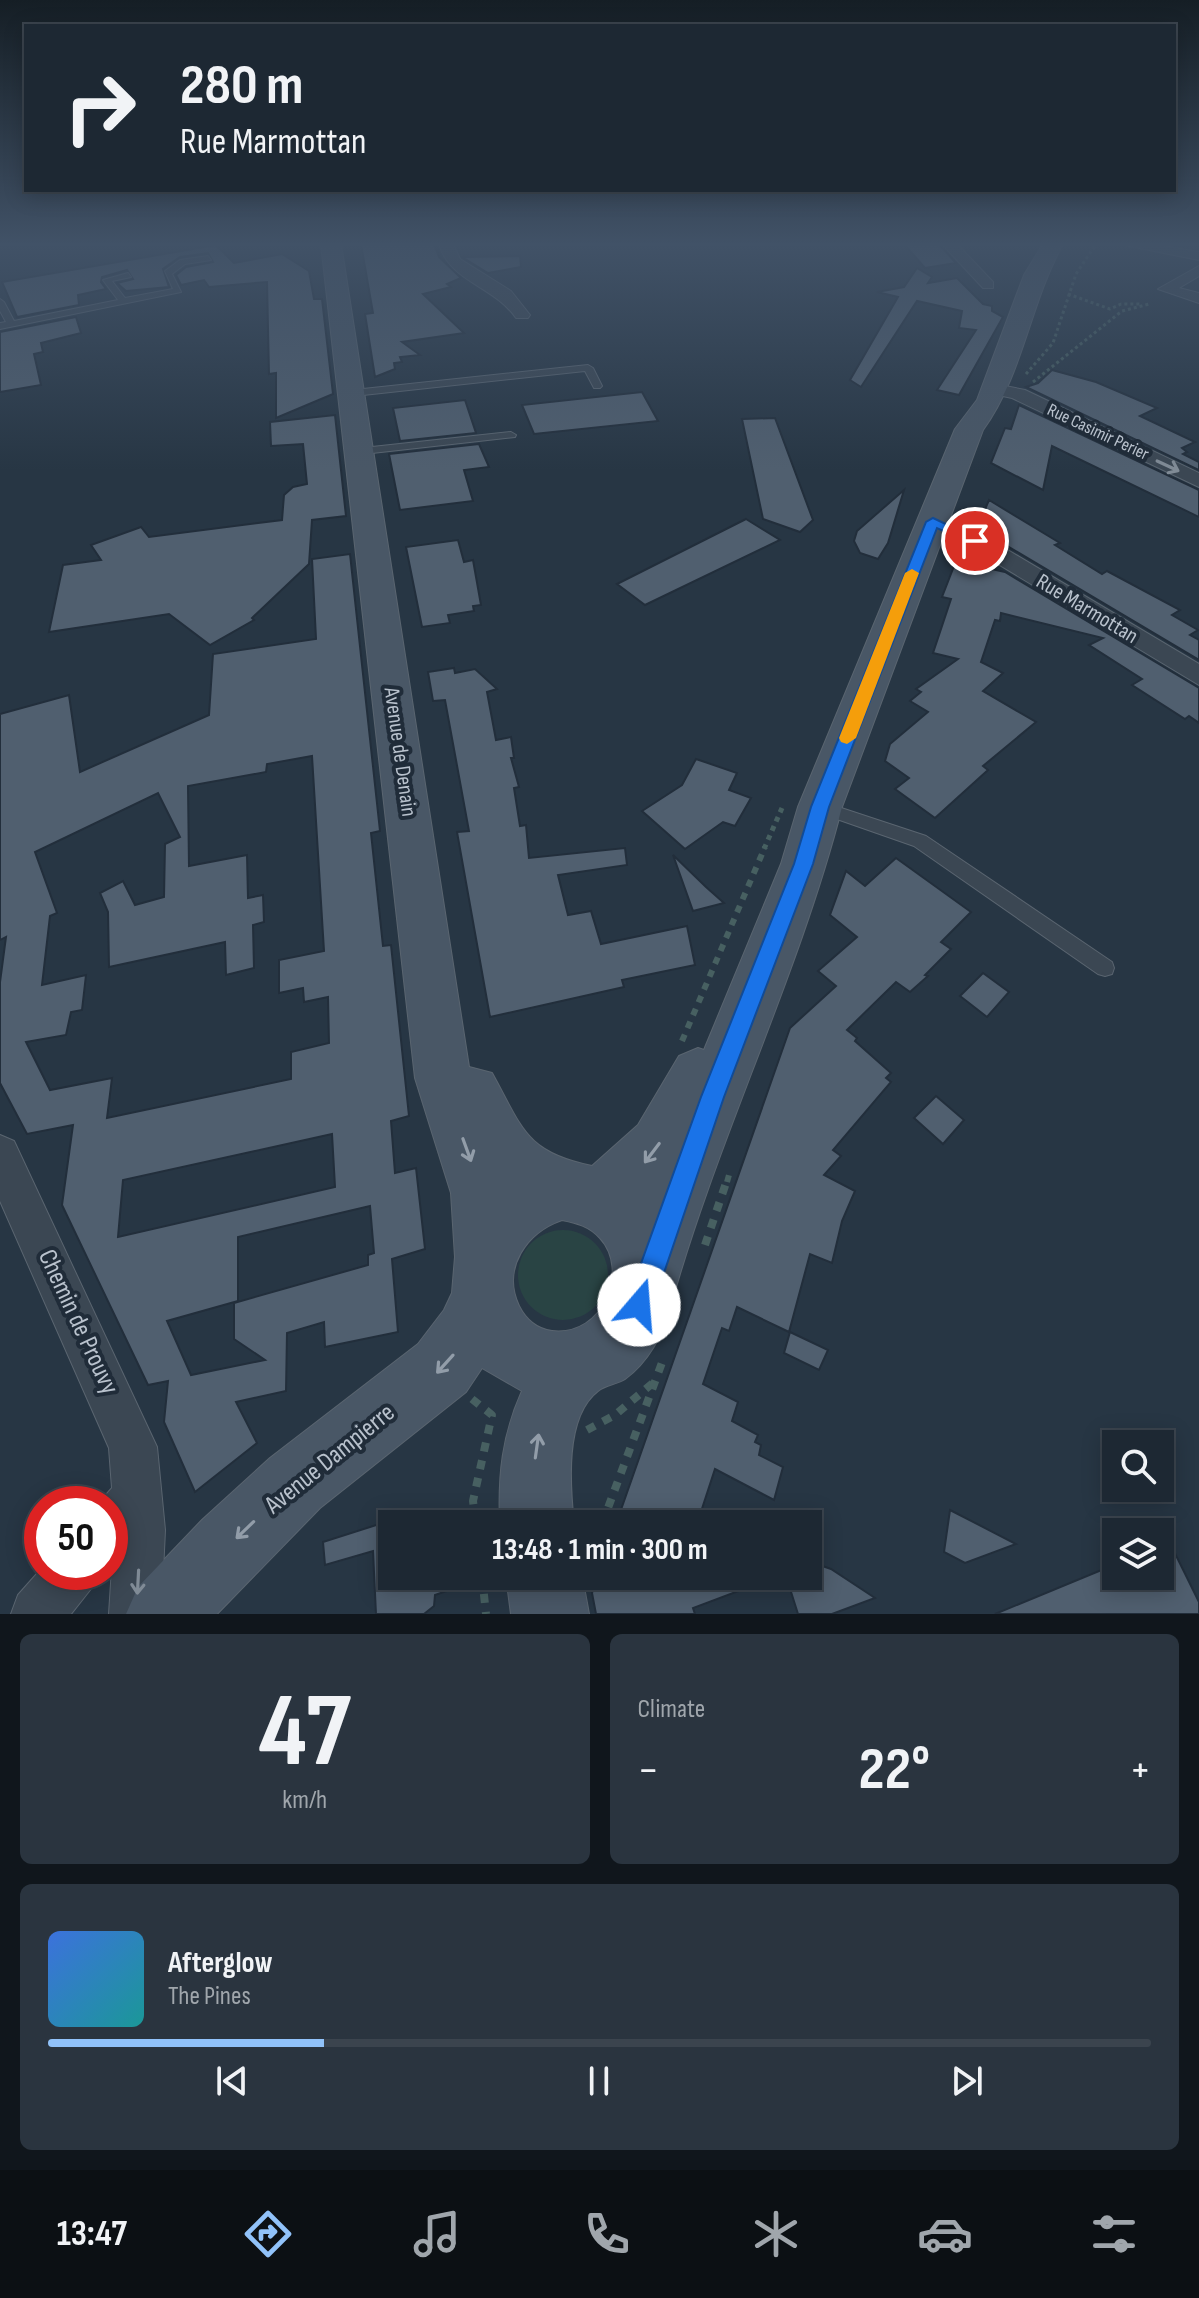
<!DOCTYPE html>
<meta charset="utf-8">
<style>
body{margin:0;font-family:"Sofia Sans Condensed",sans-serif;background:#2a343f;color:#f1f3f6;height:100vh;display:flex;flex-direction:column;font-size:30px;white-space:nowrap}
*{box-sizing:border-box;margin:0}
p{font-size:26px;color:#a0a6ac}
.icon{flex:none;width:44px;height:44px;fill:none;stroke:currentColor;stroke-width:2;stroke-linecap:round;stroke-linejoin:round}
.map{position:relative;height:1614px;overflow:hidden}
.panel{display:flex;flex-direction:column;gap:20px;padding:20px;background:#10161c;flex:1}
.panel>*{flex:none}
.banner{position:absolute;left:24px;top:24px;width:1152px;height:168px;border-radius:0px;box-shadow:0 4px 20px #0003,0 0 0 2px #3b444e;background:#1d2833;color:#f1f3f6;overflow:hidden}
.controls{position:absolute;left:1102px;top:1430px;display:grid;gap:16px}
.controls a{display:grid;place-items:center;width:72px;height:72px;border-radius:0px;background:#1d2833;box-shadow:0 4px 20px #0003,0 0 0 2px #3b444e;font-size:40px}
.speed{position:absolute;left:24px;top:1486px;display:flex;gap:16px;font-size:40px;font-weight:700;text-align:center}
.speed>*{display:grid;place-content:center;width:104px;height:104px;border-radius:50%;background:#1d2833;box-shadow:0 4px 20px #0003,0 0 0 2px #3b444e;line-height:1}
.speed .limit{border:12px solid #d22;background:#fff;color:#111}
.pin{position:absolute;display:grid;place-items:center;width:68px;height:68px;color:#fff;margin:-34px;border:4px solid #fff;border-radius:50%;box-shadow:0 2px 8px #0007}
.me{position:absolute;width:88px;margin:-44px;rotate:18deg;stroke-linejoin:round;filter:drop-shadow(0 0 6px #0008)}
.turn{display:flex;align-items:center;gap:28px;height:168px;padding:0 24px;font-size:36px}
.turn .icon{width:104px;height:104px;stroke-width:2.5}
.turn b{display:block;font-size:56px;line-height:68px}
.big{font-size:60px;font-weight:700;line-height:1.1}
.panel .widget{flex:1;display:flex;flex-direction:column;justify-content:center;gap:12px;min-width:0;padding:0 28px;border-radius:12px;background:#2a343f}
.panel .dial{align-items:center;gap:0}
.dial b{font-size:104px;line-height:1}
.song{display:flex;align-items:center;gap:24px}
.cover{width:96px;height:96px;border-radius:12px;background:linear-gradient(135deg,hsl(220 70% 55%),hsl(180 70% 35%))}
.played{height:8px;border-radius:4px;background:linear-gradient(90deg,#91c2f9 25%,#3b444e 25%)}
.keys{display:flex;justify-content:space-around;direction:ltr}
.heat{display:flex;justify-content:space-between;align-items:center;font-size:44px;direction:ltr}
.panel .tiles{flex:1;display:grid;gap:20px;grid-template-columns:1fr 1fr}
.widget:last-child{grid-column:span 2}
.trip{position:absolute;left:378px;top:1510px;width:444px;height:80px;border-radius:0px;background:#1d2833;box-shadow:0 4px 20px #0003,0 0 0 2px #3b444e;font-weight:700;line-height:80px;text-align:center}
.dock{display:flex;height:128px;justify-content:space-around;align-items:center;background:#0c1014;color:#a0a6ac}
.dock .icon{width:56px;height:56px}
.dock .active{color:#91c2f9}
.dock b{font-size:36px;color:#f1f3f6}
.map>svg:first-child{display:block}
</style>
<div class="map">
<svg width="1199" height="1614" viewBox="0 0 1199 1614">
<rect width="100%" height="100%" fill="#273644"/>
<circle fill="#294444" cx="563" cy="1275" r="45"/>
<g fill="#505f6f" stroke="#222e3b" stroke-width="2" fill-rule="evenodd">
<path d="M361 244H434L439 257 461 278 447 284 451 287 423 294 464 333 402 342 420 355 400 357 402 362 394 363 395 369 375 377 365 314 373 313Z"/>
<path d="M904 244H939L956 263 925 268Z"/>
<path d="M216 245 234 263 282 254 309 271 314 299H322L333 394 276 418V373L269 374 267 282 209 287 204 280 181 285 176 275 186 267 213 262 208 253 180 257 163 269 169 287 126 291 117 283 133 279 127 270 102 277 101 282 106 289 78 295 79 305 17 317 2 282Z"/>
<path d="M520 256 521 267 488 273 462 257Z"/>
<path d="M917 268 932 277 928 283 957 278 983 304 992 306V311L1003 317 959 395 937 390 976 330 959 328 962 311 917 301 861 387 850 380 898 297 877 292 904 287Z"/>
<path d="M76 317 81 333 41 343 43 352 34 354 41 385 0 392V332Z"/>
<path d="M1052 370 1096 382 1157 408 1140 416 1195 442 1182 448 1187 452 1183 454 1199 462V470L1026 387 1038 383Z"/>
<path d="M642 392 658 421 534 434 522 405Z"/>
<path d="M465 400 476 433 400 441 393 408Z"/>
<path d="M1019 405 1199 490V517L1052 446 1043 490 991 463 1005 428 1011 429Z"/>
<path d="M335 415 346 516 312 520 309 564 252 618 254 620 210 645 169 614 49 632 63 565 101 560 91 545 141 527 149 537 282 520 284 495 293 487 307 484 303 444 271 446 270 422Z"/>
<path d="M775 418 813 520 800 532 763 519 742 419Z"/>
<path d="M479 444 489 467 464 470 473 501 400 510 389 454Z"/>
<path d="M904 490 888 543 878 559 860 553 854 541 857 531Z"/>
<path d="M989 500 1060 543 1055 545 1102 574 1107 571 1180 610 1172 615 1198 630 1190 635 1199 640V660L977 528Z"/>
<path d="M746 519 780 540 645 605 617 584Z"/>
<path d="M458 540 464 562 473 560 481 605 473 606 474 611 448 615 450 623 422 627 406 547Z"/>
<path d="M350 554 380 831 371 833 383 946 391 945 409 1116 391 1121 395 1173 416 1168 425 1249 392 1259 398 1332 325 1347 324 1322 287 1333 286 1391 236 1402 257 1443 195 1492 164 1422 168 1381 148 1385 62 1205 73 1125 27 1134 0 1083V982L6 937 0 940V714L69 695 80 772 209 715 213 654 316 639 312 559ZM312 756 324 951 279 960V993L303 988 304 1002 328 997 329 1043 291 1052V1079L107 1118 112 1078 50 1090 26 1042 66 1035 71 1012 82 1010 86 975 42 985 50 916 57 913 35 852 158 793 180 837 165 844 164 897 135 905 123 881 100 893 108 912 109 967 225 942 226 975 254 968 253 925 264 922 263 895 248 898 247 855 189 866 188 786 266 772 267 764ZM332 1134 335 1187 118 1237 123 1180ZM370 1206 374 1253 368 1255V1265L234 1303V1339L265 1360 191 1375 167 1321 238 1301V1237Z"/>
<path d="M956 561 1005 572 1199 688V723L1189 716 1185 719 1132 685 1142 679 1089 645 1103 638 1001 613 1000 621 995 620 981 662 1003 673 983 691 1036 722 983 766 988 770 935 818 895 789 909 778 885 761 890 744 928 712 910 701 921 692 916 689 958 659 933 653 951 599 942 597Z"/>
<path d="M454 668 455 673 475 669 497 689 487 692 496 740 511 737 514 758H511L519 787 514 788 520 826 526 825 529 858 625 848 627 865 558 875 568 915 591 911 601 944 687 926 695 965 622 980 624 987 490 1017 457 832 469 831 445 700 433 701 428 672Z"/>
<path d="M696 759 737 773 729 790 751 798 735 826 723 822 685 849 642 811 682 785Z"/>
<path d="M673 855 706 887 724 903 693 911Z"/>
<path d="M896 858 971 912 941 942 951 949 925 975 928 976 910 992 896 982 847 1030 857 1038 855 1041 891 1073 886 1078 891 1082 833 1150 841 1156 824 1175 855 1191 842 1221 832 1263 810 1254 789 1332 737 1307 729 1331 722 1328 703 1384 738 1402 732 1421 758 1435 755 1442 761 1445 759 1455 783 1467 774 1500 715 1469 697 1524H616L790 1028 836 986 818 971 857 937 830 915 846 871 865 886Z"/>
<path d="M983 973 1009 992 987 1017 960 996Z"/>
<path d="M936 1096 964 1120 943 1144 914 1118Z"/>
<path d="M790 1332 828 1350 819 1370 784 1353Z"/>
<path d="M950 1510 1016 1544 965 1563 944 1552Z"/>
<path d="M392 1520V1576H481V1579L435 1595 434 1606 424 1614H376L373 1551 325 1565 323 1542Z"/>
<path d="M1160 1523 1199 1602V1614H995L1116 1564V1576H1160Z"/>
<path d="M808 1561 831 1569 875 1598 832 1614H798L786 1576H808Z"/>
<path d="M598 1576H773V1578L693 1608 695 1614H596L592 1593Z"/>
</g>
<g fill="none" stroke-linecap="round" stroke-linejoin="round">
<g stroke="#5a6570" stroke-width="2">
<g id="lane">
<path d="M208 256 211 260 185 264 172 274 181 292 0 329V323L6 322 0 311V299L4 302 14 321 118 300 103 280 128 273 131 277 112 281 125 298 173 289 165 271 180 260Z"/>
<path d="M588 365 593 368 602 386 600 388H594L585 371 363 395 358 392 363 389Z"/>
<path d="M511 432 516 435 515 437 372 453 367 450 372 447Z"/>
<path d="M820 801 926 836 1112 962 1114 968 1112 974 1105 976 1098 974 914 846 814 811 812 807 814 803Z"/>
</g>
</g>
<g stroke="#5a6570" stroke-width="2">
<g id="street">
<path d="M439 244H453L460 259 511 291 530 315 528 318H516C494 286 450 282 439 244Z"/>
<path d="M942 244H957L993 282V288H983Z"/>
<path d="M1119 244H1150L1199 252V260Z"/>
<path d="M1199 266V276L1179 288 1199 293V303L1158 289Z"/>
<path d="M995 384 1025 390 1199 473V487L1012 398 989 393V385Z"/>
<path d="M933 515 969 527 1199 664V685L953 537 925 527 922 522 925 517Z"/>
<path d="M0 1135 14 1141 157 1447 165 1530 161 1614H109L113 1552 110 1553V1504H98L112 1488 109 1448 0 1201Z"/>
<path d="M42 1568V1572H98L90 1590 71 1614H11L18 1595Z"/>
</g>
</g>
<g stroke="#5a6570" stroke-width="2">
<g id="secondary">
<path d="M321 244H341L469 1067 492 1073C523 1129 525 1152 592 1166L638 1125 679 1056 698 1048 704 1050 781 864 798 807 955 429 977 400 1024 275 1043 244H1063C1030 303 1023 375 983 430L842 807C798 978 717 1138 670 1308 663 1335 648 1362 625 1379 617 1384 605 1385 598 1391 564 1417 570 1487 574 1524H500C498 1475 502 1436 522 1391L482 1368 466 1392 320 1508 217 1614H126L138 1587 202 1520 270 1458 418 1344 444 1310 452 1293 455 1257 451 1193 415 1078ZM562 1220C577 1223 589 1226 600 1238 630 1270 604 1337 552 1331 537 1329 526 1320 519 1306 501 1268 527 1232 562 1220Z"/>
<path d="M506 1576H582L589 1614H511Z"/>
</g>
</g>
<g stroke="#476061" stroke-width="3" stroke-dasharray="3 3" stroke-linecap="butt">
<path d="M1068 294 1110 309 1121 304H1140"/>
<path d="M1026 374 1053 343 1076 274 1096 244"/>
<path d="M1033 382 1122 311 1149 304"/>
</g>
<path stroke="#476061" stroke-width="5" stroke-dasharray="5 5" stroke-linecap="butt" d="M764 849 782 808"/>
<g stroke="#476061" stroke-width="6" stroke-dasharray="7 7" stroke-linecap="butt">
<path d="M682 1041 765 847"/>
<path d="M727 1182 729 1175"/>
</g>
<g stroke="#476061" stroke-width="8" stroke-dasharray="9 9" stroke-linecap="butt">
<path d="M705 1245 727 1180"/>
<path d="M472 1399 492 1415 473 1501 476 1524"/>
<path d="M587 1430 615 1415 654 1382"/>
<path d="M602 1524 663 1360"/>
<path d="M482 1576 486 1614"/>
</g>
<use href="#lane" fill="#3b4753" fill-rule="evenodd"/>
<use href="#street" fill="#3b4753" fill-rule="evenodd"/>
<use href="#secondary" fill="#495766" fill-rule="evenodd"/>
</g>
<defs><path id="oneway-shaft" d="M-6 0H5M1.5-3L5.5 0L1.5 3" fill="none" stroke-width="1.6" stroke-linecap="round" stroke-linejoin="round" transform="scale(2)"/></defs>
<g stroke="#808b96">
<use href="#oneway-shaft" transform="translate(1168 466) rotate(25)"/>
<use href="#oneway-shaft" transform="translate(138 1582) rotate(93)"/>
</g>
<g stroke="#929da9">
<use href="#oneway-shaft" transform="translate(467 1150) rotate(70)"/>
<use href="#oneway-shaft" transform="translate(652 1153) rotate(127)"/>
<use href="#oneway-shaft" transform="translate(445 1364) rotate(132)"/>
<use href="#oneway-shaft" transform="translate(537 1446) rotate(-82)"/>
<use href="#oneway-shaft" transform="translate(245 1530) rotate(136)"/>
</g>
<linearGradient id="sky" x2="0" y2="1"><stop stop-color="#151e25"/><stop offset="0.52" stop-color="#415267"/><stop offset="1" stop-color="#415267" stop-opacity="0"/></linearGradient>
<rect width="1199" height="470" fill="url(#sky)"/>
<path fill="#1a73e8" stroke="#114b97" stroke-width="2" d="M933 518 982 541 971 544 937 528 829 807 813 864 724 1097 653 1305 649 1314 639 1318 630 1314 626 1305 701 1097 794 864 811 807 926 522Z"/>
<path fill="#f59e0b" d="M912 569 919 573 856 738 847 744 841 742 839 738 905 573Z"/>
<g text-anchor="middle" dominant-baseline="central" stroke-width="8" stroke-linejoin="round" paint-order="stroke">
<g font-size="18" fill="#b9c2cd" stroke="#202c39">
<text transform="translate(1098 432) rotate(25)">Rue Casimir Perier</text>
</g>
<g font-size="22" fill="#b9c2cd" stroke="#202c39">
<text transform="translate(1087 609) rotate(31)">Rue Marmottan</text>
<text transform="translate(400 752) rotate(82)">Avenue de Denain</text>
</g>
<g font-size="26" fill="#b9c2cd" stroke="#202c39">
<text transform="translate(78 1322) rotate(65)">Chemin de Prouvy</text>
<text transform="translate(330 1459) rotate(-39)">Avenue Dampierre</text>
</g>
</g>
</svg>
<div class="controls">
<a><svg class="icon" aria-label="search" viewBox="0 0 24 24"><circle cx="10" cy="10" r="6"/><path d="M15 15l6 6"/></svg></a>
<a><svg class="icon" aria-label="layers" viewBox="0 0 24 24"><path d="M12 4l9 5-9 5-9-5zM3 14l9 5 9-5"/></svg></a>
</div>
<div class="speed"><div class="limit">50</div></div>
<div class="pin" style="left:975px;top:541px;background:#d93025"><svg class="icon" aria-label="arrive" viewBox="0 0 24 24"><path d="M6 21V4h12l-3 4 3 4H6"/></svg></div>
<svg class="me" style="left:639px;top:1305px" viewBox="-20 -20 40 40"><circle r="19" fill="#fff"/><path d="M0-13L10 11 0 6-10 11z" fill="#1a73e8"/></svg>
<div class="trip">13:48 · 1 min · 300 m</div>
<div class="banner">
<div class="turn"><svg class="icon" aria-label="right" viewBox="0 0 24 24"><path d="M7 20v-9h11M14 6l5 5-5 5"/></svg><div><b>280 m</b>Rue Marmottan</div></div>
</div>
</div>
<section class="panel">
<div class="tiles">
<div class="widget dial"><b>47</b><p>km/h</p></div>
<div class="widget"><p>Climate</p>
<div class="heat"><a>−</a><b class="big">22°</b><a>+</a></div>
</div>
<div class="widget">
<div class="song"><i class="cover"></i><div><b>Afterglow</b><p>The Pines</p></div></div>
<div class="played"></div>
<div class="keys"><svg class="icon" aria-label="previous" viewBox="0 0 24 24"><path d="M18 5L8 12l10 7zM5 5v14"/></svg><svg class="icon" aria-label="pause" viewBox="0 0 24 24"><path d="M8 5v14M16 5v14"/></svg><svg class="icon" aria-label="next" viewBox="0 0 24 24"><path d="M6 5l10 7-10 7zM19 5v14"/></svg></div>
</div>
</div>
</section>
<nav class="dock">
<b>13:47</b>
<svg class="icon active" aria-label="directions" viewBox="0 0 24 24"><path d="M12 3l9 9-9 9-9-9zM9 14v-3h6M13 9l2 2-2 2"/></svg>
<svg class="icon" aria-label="music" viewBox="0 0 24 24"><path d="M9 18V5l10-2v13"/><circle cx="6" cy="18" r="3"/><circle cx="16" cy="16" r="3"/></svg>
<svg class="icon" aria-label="phone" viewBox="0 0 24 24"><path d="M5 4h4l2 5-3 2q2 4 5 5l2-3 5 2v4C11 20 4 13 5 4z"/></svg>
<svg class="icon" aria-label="climate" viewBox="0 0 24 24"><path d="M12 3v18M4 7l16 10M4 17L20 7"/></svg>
<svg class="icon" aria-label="car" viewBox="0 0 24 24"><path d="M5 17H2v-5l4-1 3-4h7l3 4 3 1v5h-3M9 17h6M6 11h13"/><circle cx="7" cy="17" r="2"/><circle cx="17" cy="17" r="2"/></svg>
<svg class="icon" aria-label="filters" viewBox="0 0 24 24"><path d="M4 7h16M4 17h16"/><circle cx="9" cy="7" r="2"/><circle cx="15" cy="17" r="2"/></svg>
</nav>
